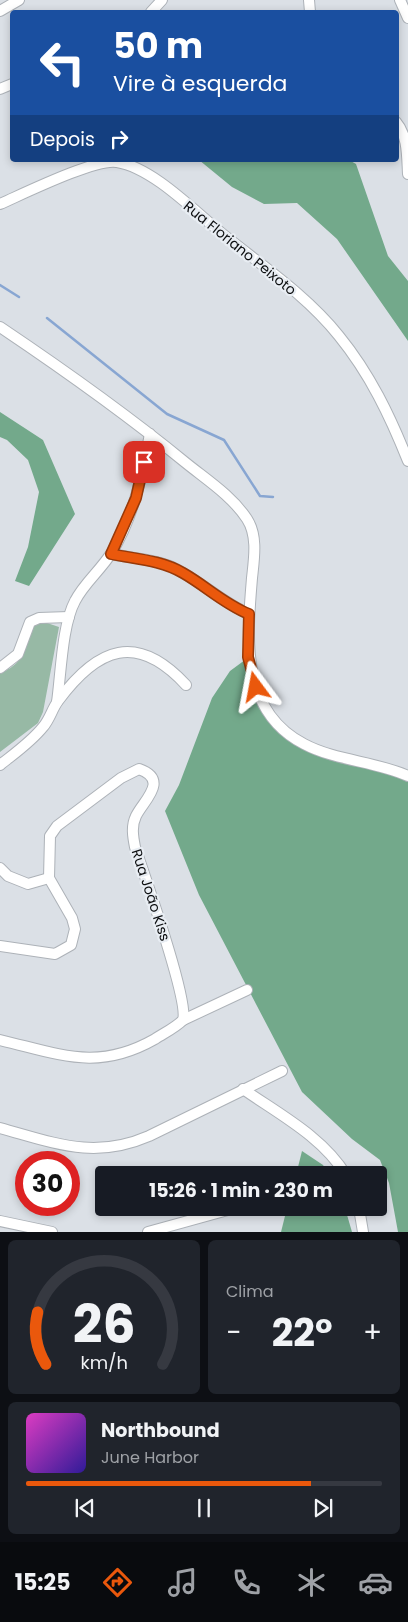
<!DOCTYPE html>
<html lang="pt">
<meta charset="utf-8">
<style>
body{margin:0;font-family:Poppins,sans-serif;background:#20242c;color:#f1f3f6;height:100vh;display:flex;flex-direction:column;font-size:19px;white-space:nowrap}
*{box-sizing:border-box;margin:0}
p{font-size:16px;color:#9ea1a6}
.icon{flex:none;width:28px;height:28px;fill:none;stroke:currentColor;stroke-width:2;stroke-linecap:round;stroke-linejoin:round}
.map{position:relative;height:1232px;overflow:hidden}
.drawer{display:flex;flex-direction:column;gap:8px;padding:8px;background:#0d0f14;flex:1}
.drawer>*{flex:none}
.banner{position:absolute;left:10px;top:10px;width:389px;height:152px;border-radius:5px;box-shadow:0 2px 8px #0003;background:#1a4fa0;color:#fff;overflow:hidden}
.speed{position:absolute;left:15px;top:1151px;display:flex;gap:10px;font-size:25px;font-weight:700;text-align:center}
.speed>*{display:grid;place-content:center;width:65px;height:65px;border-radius:50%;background:#171b24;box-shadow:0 2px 8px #0003;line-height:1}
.speed .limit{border:8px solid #d22;background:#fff;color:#111}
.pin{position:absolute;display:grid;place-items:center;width:42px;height:42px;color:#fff;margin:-21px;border-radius:10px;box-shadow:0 2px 8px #0006}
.me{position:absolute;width:55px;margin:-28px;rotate:347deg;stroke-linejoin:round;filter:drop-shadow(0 0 4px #0008)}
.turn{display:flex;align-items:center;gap:18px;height:105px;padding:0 20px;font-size:22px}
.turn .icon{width:65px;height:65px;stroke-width:2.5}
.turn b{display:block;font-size:35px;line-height:42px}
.then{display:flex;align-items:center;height:48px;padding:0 20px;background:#0003;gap:10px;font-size:19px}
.big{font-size:38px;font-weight:700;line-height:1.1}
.drawer .widget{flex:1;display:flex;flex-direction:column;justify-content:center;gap:8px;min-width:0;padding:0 18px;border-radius:8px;background:#20242c}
.drawer .dial{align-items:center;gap:0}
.dial svg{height:130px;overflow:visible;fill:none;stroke:#363941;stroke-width:7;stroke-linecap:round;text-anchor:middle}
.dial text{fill:#f1f3f6;stroke:none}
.song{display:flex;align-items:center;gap:15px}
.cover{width:60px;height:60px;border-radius:8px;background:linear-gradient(135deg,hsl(310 70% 55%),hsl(250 70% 35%))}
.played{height:5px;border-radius:2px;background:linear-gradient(90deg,#ea580c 80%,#363941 80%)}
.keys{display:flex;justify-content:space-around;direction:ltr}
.heat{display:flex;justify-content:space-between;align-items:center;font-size:28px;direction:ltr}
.drawer .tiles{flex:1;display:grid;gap:8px;grid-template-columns:1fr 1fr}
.widget:last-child{grid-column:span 2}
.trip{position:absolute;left:95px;top:1166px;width:292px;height:50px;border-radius:5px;background:#171b24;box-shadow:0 2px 8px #0003;font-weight:700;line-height:50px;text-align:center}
.tabs{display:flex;height:80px;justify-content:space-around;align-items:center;background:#090b0e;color:#9ea1a6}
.tabs .icon{width:35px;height:35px}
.tabs .current{color:#ea580c}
.tabs b{font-size:22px;color:#f1f3f6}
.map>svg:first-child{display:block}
</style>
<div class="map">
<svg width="408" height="1232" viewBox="0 0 408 1232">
<rect width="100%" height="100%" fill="#dbe0e6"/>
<path fill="#97b9a5" d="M41 621 59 627 43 712 38 723 0 752V674C7 670 15 666 20 659 29 646 24 629 41 621Z"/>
<g fill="#73a98b">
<path d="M199 160H349L356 164 388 256 408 281V341L337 239 297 203 264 204 232 187Z"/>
<path d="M0 412 43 440 75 514 29 586 15 581 28 547 39 492 28 460 7 440 0 437Z"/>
<path d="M249 657 266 707 304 744 408 776V1232H398L389 1183 380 1160 352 1139 302 1092 199 895 165 811 179 785 212 698 230 671Z"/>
<path d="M302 1151 323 1165 329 1175H296Z"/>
<path d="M287 1208H345L352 1232H281Z"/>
</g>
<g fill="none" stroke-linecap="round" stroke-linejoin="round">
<g stroke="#88a6d2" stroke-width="2.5">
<path d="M0 285 19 297"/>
<path d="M47 318 167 414 224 440 260 496 273 497"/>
</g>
<g stroke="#adb2b8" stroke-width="12">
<g id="minor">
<path d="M309 0 310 12"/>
<path d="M400 0 408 18"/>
<path d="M0 11 19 0"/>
<path d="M151 12 162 0"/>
<path d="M0 89 12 84"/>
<path d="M396 122C408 136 407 156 408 174"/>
<path d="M0 204C23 194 96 158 117 162 154 168 196 213 225 236 264 267 308 297 339 336 370 374 390 416 408 461"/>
<path d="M0 327C64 370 126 414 186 463 207 480 232 496 247 519 258 536 254 559 252 578 247 638 240 711 304 744 336 761 375 761 408 776"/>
<path d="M111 554C131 558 154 559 172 567 200 580 221 602 249 614"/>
<path d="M0 668 18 654 30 622 39 618 69 617"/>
<path d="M57 702C61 674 62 625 75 601 84 583 101 570 112 552 134 516 142 475 150 434"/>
<path d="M0 765C15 753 31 742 43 727 50 719 52 709 58 701 98 647 137 632 186 685"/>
<path d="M0 868 8 876 28 884 49 878"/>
<path d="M0 946 55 954 71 945 75 929 72 918 49 878 50 836 57 826 121 778 139 769C170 780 143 801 136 816 131 826 133 837 135 847 144 874 189 1001 183 1020 175 1028 164 1033 155 1039 97 1072 60 1054 0 1040"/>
<path d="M183 1020 247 990"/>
<path d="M243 1089C279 1114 323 1137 346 1175"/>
<path d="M0 1128C55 1143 94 1160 149 1136L282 1071"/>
<path d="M359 1208 363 1232"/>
<path d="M0 1221 52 1232"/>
<path d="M148 1232 235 1208"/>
</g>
</g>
<use href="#minor" stroke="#fff" stroke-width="10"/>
</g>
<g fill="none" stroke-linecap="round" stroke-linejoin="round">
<g stroke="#983908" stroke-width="12">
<path id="route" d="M144 462 136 498 111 554C135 559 161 560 183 573 206 586 224 604 249 614L248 657 256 687"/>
</g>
<use href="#route" stroke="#ea580c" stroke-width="9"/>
</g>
<g text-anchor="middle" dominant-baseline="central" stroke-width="4.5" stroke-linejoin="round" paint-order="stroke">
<g font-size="14" fill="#0c0e10" stroke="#e8edf3">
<text transform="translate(240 248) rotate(39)">Rua Floriano Peixoto</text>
<text transform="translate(151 895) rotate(72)">Rua João Kiss</text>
</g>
</g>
</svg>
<div class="speed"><div class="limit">30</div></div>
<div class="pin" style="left:144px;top:462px;background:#d93025"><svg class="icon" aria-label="arrive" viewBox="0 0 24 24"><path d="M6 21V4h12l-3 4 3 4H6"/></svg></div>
<svg class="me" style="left:256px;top:687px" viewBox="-20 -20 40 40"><path d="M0-17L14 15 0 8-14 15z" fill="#ea580c" stroke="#fff" stroke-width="4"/></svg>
<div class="trip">15:26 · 1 min · 230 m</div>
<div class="banner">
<div class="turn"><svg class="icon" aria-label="left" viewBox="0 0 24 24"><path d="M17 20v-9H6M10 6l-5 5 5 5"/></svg><div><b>50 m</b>Vire à esquerda</div></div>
<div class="then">Depois<svg class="icon" aria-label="right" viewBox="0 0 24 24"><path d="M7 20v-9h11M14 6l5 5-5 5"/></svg></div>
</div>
</div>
<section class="drawer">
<div class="tiles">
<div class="widget dial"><svg viewBox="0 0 100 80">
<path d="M14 69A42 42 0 1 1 86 69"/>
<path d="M14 69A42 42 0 0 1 9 37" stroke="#ea580c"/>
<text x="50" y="56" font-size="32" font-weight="700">26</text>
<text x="50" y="72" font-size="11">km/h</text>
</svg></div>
<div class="widget"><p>Clima</p>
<div class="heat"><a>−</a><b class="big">22°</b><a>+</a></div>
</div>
<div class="widget">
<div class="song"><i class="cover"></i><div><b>Northbound</b><p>June Harbor</p></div></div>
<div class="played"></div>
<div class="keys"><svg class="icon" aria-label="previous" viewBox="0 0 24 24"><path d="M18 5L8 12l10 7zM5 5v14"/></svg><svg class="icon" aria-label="pause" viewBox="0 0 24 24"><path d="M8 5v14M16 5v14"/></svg><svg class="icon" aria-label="next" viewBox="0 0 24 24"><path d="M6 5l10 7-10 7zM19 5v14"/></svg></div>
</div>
</div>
</section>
<nav class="tabs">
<b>15:25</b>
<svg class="icon current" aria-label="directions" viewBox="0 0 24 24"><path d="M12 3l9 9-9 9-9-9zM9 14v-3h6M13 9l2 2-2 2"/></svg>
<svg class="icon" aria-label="music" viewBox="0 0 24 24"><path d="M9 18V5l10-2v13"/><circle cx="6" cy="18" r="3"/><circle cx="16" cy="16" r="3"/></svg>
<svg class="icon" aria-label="phone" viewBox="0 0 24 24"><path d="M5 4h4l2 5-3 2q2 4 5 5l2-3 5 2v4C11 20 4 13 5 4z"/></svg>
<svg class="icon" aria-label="climate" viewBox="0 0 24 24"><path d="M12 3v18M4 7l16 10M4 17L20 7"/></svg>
<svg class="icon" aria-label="car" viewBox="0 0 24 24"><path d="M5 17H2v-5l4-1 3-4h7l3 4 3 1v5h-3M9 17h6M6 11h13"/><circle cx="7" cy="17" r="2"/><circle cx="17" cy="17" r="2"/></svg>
</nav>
